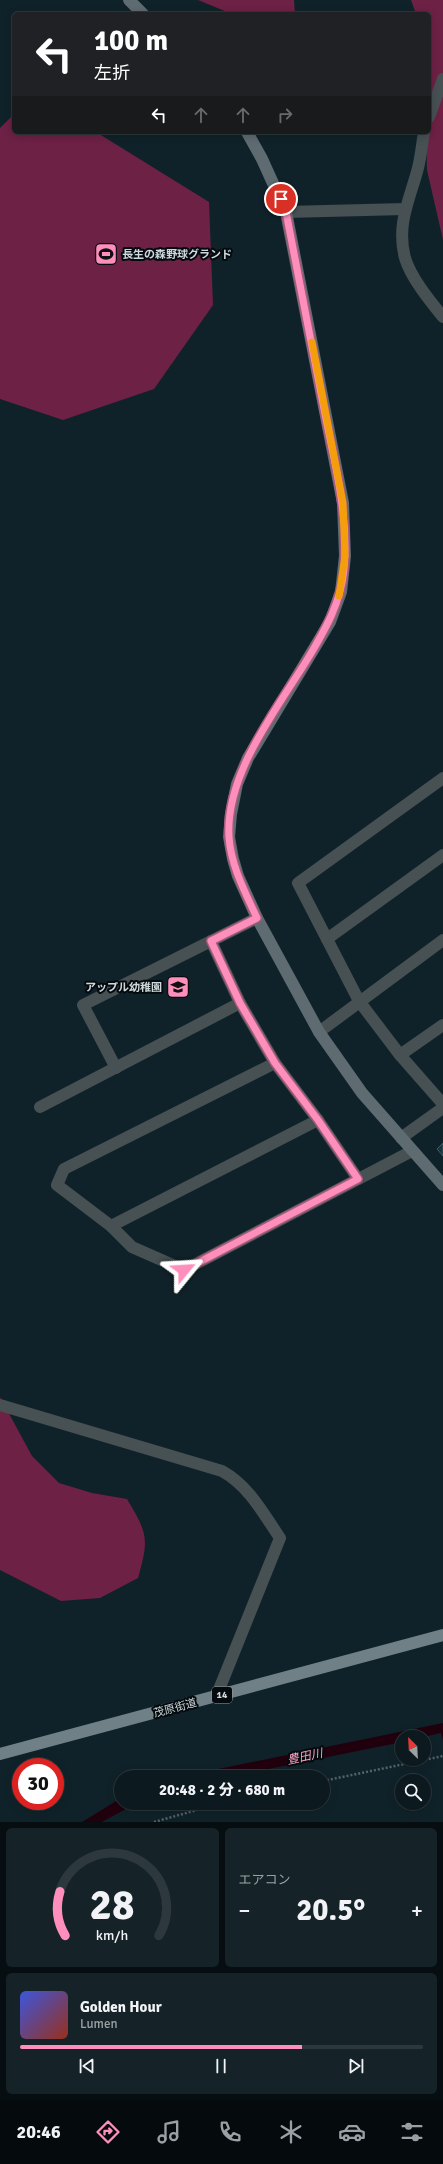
<!DOCTYPE html>
<html lang="ja">
<meta charset="utf-8">
<style>
body{margin:0;font-family:Signika,"Noto Sans JP",sans-serif;background:#152328;color:#f1f3f6;height:100vh;display:flex;flex-direction:column;font-size:15px;white-space:nowrap}
*{box-sizing:border-box;margin:0}
p{font-size:13px;color:#9aa1a4}
.icon{flex:none;width:22px;height:22px;fill:none;stroke:currentColor;stroke-width:2;stroke-linecap:round;stroke-linejoin:round}
.map{position:relative;height:1822px;overflow:hidden}
.drawer{display:flex;flex-direction:column;gap:6px;padding:6px;background:#070e11;flex:1}
.drawer>*{flex:none}
.guide{position:absolute;left:12px;top:12px;width:419px;height:122px;border-radius:6px;box-shadow:0 2px 10px #0003,0 0 0 1px #2c383d;background:#202124;color:#fff;overflow:hidden}
.needle{width:26px;rotate:336deg}
.controls{position:absolute;left:395px;top:1730px;display:grid;gap:8px}
.controls a{display:grid;place-items:center;width:36px;height:36px;border-radius:50%;background:#0c1a1f;box-shadow:0 2px 10px #0003,0 0 0 1px #2c383d;font-size:20px}
.speed{position:absolute;left:12px;top:1758px;display:flex;gap:8px;font-size:20px;font-weight:700;text-align:center}
.speed>*{display:grid;place-content:center;width:52px;height:52px;border-radius:50%;background:#0c1a1f;box-shadow:0 2px 10px #0003,0 0 0 1px #2c383d;line-height:1}
.speed .limit{border:6px solid #d22;background:#fff;color:#111}
.pin{position:absolute;display:grid;place-items:center;width:34px;height:34px;color:#fff;margin:-17px;border:2px solid #fff;border-radius:50%;box-shadow:0 1px 4px #0007}
.me{position:absolute;width:44px;margin:-22px;rotate:63deg;stroke-linejoin:round;filter:drop-shadow(0 0 3px #0008)}
.turn{display:flex;align-items:center;gap:14px;height:84px;padding:0 16px;font-size:18px}
.turn .icon{width:52px;height:52px;stroke-width:2.5}
.turn b{display:block;font-size:28px;line-height:34px}
.lanes{display:flex;align-items:center;height:38px;padding:0 16px;background:#0003;justify-content:center;gap:20px;direction:ltr}
.lanes .off{opacity:.35}
.big{font-size:30px;font-weight:800;line-height:1.1}
.drawer .card{flex:1;display:flex;flex-direction:column;justify-content:center;gap:6px;min-width:0;padding:0 14px;border-radius:6px;background:#152328}
.drawer .dial{align-items:center;gap:0}
.dial svg{height:104px;overflow:visible;fill:none;stroke:#2c383d;stroke-width:7;stroke-linecap:round;text-anchor:middle}
.dial text{fill:#f1f3f6;stroke:none}
.song{display:flex;align-items:center;gap:12px}
.cover{width:48px;height:48px;border-radius:6px;background:linear-gradient(135deg,hsl(230 70% 55%),hsl(10 70% 35%))}
.played{height:4px;border-radius:2px;background:linear-gradient(90deg,#fe8ebc 70%,#2c383d 70%)}
.keys{display:flex;justify-content:space-around;direction:ltr}
.heat{display:flex;justify-content:space-between;align-items:center;font-size:22px;direction:ltr}
.drawer .tiles{flex:1;display:grid;gap:6px;grid-template-columns:1fr 1fr}
.card:last-child{grid-column:span 2}
.trip{position:absolute;left:114px;top:1770px;width:216px;height:40px;border-radius:20px;background:#0c1a1f;box-shadow:0 2px 10px #0003,0 0 0 1px #2c383d;font-weight:800;line-height:40px;text-align:center}
.tab-bar{display:flex;height:64px;justify-content:space-around;align-items:center;background:#050a0c;color:#9aa1a4}
.tab-bar .icon{width:28px;height:28px}
.tab-bar .on{color:#fe8ebc}
.tab-bar b{font-size:18px;color:#f1f3f6}
.map>svg:first-child{display:block}
</style>
<div class="map">
<svg width="443" height="1822" viewBox="0 0 443 1822">
<rect width="100%" height="100%" fill="#102229"/>
<g fill="#6d2145">
<path d="M198 0H294L295 14H232Z"/>
<path d="M411 0H443V240L427 170 426 132H429V14H416Z"/>
<path d="M14 114V132H96L209 202 213 305 154 389 63 420 0 399V128Z"/>
<path d="M0 1397 32 1456 59 1483 92 1493 127 1499C148 1534 149 1539 138 1578L100 1598 61 1601 0 1570Z"/>
</g>
<g fill="#21000e">
<path d="M443 1723V1740L441 1733 423 1737H402V1742L230 1777H179Z"/>
<path d="M121 1798V1803H137L102 1822H82Z"/>
</g>
<path fill="#113642" stroke="#465a62" d="M443 1143V1156L437 1149Z"/>
<g fill="none" stroke-linecap="round" stroke-linejoin="round">
<g stroke="#536369" stroke-width="2.5" stroke-dasharray="2 2" stroke-linecap="butt">
<path d="M323 1781 443 1756"/>
<path d="M154 1822 222 1803"/>
</g>
<g stroke="#475053" stroke-width="12">
<path d="M429 117 443 79"/>
<path d="M424 132C422 144 421 156 418 168 410 199 396 224 405 258 411 278 430 301 443 317"/>
<path d="M286 212 405 209"/>
<path d="M443 778 298 883 359 1001 400 1055 443 1104"/>
<path d="M327 939 443 855"/>
<path d="M211 941 240 1003 275 1063 318 1120 358 1179"/>
<path d="M319 1032 443 940"/>
<path d="M400 1055 443 1025"/>
<path d="M275 1063 64 1169 57 1185 111 1226 132 1247 184 1270 412 1151"/>
<path d="M116 1068 83 1005 257 918"/>
<path d="M40 1107 240 1003"/>
<path d="M401 1138 443 1108"/>
<path d="M111 1226 318 1120"/>
<path d="M0 1405 222 1471C249 1486 263 1513 280 1538L216 1697"/>
</g>
<g stroke="#5e6b71" stroke-width="12">
<path d="M129 0 143 14"/>
<path d="M247 132 262 159 286 212 343 503 345 556 341 592 330 622 248 758 237 784 231 814 229 837 233 859 238 876 257 918 319 1032 362 1093 443 1185"/>
</g>
<path stroke="#6f8087" stroke-width="12" d="M0 1754 443 1635"/>
</g>
<g fill="none" stroke-linecap="round" stroke-linejoin="round">
<g stroke="#a55c7a" stroke-width="10">
<path id="route" d="M184 1270 358 1179 318 1120 275 1063 240 1003 211 941 257 918C245 892 231 866 229 837 225 773 278 708 310 655 326 628 341 602 344 569 349 517 335 465 325 414 312 347 299 279 286 212L281 199"/>
</g>
<use href="#route" stroke="#fe8ebc" stroke-width="7"/>
<path stroke="#f59e0b" stroke-width="7" d="M312 342 343 503 345 556 339 596"/>
</g>
<defs>
<g id="stadium-square" transform="scale(1.15)"><rect x="-9" y="-9" width="18" height="18" rx="4" fill="#fe8ebc" stroke="#040a0d"/><path d="M0-5a6.5 5 0 1 0 0 10a6.5 5 0 1 0 0-10ZM-3.5-1.8h7v3.6h-7Z" fill="#111"/></g>
<g id="school-square" transform="scale(1.15)"><rect x="-9" y="-9" width="18" height="18" rx="4" fill="#fe8ebc" stroke="#040a0d"/><path d="M0-5L7-2L0 1L-7-2ZM-4 1L0 2.5L4 1V4Q0 6-4 4Z" fill="#111"/></g>
</defs>
<g fill-rule="evenodd">
<use href="#stadium-square" x="106" y="254"/>
<use href="#school-square" x="178" y="987"/>
</g>
<g text-anchor="middle" dominant-baseline="central" stroke-width="4" stroke-linejoin="round" paint-order="stroke">
<rect fill="#040a0d" stroke="#919b9f" stroke-width="1" x="212" y="1687" width="20" height="16" rx="3"/>
<g font-size="10" font-weight="bold" fill="#ced9de">
<text x="222" y="1695">14</text>
</g>
<g font-size="11" font-weight="bold" fill="#ced9de" stroke="#040a0d" text-anchor="start">
<text x="122" y="254">長生の森野球グランド</text>
<text x="162" y="987" text-anchor="end">アップル幼稚園</text>
</g>
<g font-size="11" fill="#ced9de" stroke="#040a0d">
<text transform="translate(175 1708) rotate(-15)">茂原街道</text>
</g>
<g font-size="12" font-style="italic" fill="#fea1c6" stroke="#040a0d">
<text transform="translate(305 1757) rotate(-12)">豊田川</text>
</g>
</g>
</svg>
<div class="controls">
<a><svg class="needle" viewBox="-14 -14 28 28"><path d="M0-13l5 13h-10z" fill="#e53935"/><path d="M0 13l5-13h-10z" fill="#9aa1a4"/></svg></a>
<a><svg class="icon" aria-label="search" viewBox="0 0 24 24"><circle cx="10" cy="10" r="6"/><path d="M15 15l6 6"/></svg></a>
</div>
<div class="speed"><div class="limit">30</div></div>
<div class="pin" style="left:281px;top:199px;background:#d93025"><svg class="icon" aria-label="arrive" viewBox="0 0 24 24"><path d="M6 21V4h12l-3 4 3 4H6"/></svg></div>
<svg class="me" style="left:184px;top:1270px" viewBox="-20 -20 40 40"><path d="M0-17L14 15 0 8-14 15z" fill="#fe8ebc" stroke="#fff" stroke-width="4"/></svg>
<div class="trip">20:48 · 2 分 · 680 m</div>
<div class="guide">
<div class="turn"><svg class="icon" aria-label="left" viewBox="0 0 24 24"><path d="M17 20v-9H6M10 6l-5 5 5 5"/></svg><div><b>100 m</b>左折</div></div>
<div class="lanes"><svg class="icon" aria-label="left" viewBox="0 0 24 24"><path d="M17 20v-9H6M10 6l-5 5 5 5"/></svg><svg class="icon off" aria-label="ahead" viewBox="0 0 24 24"><path d="M12 20V5M6 11l6-6 6 6"/></svg><svg class="icon off" aria-label="ahead" viewBox="0 0 24 24"><path d="M12 20V5M6 11l6-6 6 6"/></svg><svg class="icon off" aria-label="right" viewBox="0 0 24 24"><path d="M7 20v-9h11M14 6l5 5-5 5"/></svg></div>
</div>
</div>
<section class="drawer">
<div class="tiles">
<div class="card dial"><svg viewBox="0 0 100 80">
<path d="M14 69A42 42 0 1 1 86 69"/>
<path d="M14 69A42 42 0 0 1 10 35" stroke="#fe8ebc"/>
<text x="50" y="56" font-size="32" font-weight="700">28</text>
<text x="50" y="72" font-size="11">km/h</text>
</svg></div>
<div class="card"><p>エアコン</p>
<div class="heat"><a>−</a><b class="big">20.5°</b><a>+</a></div>
</div>
<div class="card">
<div class="song"><i class="cover"></i><div><b>Golden Hour</b><p>Lumen</p></div></div>
<div class="played"></div>
<div class="keys"><svg class="icon" aria-label="previous" viewBox="0 0 24 24"><path d="M18 5L8 12l10 7zM5 5v14"/></svg><svg class="icon" aria-label="pause" viewBox="0 0 24 24"><path d="M8 5v14M16 5v14"/></svg><svg class="icon" aria-label="next" viewBox="0 0 24 24"><path d="M6 5l10 7-10 7zM19 5v14"/></svg></div>
</div>
</div>
</section>
<nav class="tab-bar">
<b>20:46</b>
<svg class="icon on" aria-label="directions" viewBox="0 0 24 24"><path d="M12 3l9 9-9 9-9-9zM9 14v-3h6M13 9l2 2-2 2"/></svg>
<svg class="icon" aria-label="music" viewBox="0 0 24 24"><path d="M9 18V5l10-2v13"/><circle cx="6" cy="18" r="3"/><circle cx="16" cy="16" r="3"/></svg>
<svg class="icon" aria-label="phone" viewBox="0 0 24 24"><path d="M5 4h4l2 5-3 2q2 4 5 5l2-3 5 2v4C11 20 4 13 5 4z"/></svg>
<svg class="icon" aria-label="climate" viewBox="0 0 24 24"><path d="M12 3v18M4 7l16 10M4 17L20 7"/></svg>
<svg class="icon" aria-label="car" viewBox="0 0 24 24"><path d="M5 17H2v-5l4-1 3-4h7l3 4 3 1v5h-3M9 17h6M6 11h13"/><circle cx="7" cy="17" r="2"/><circle cx="17" cy="17" r="2"/></svg>
<svg class="icon" aria-label="filters" viewBox="0 0 24 24"><path d="M4 7h16M4 17h16"/><circle cx="9" cy="7" r="2"/><circle cx="15" cy="17" r="2"/></svg>
</nav>
